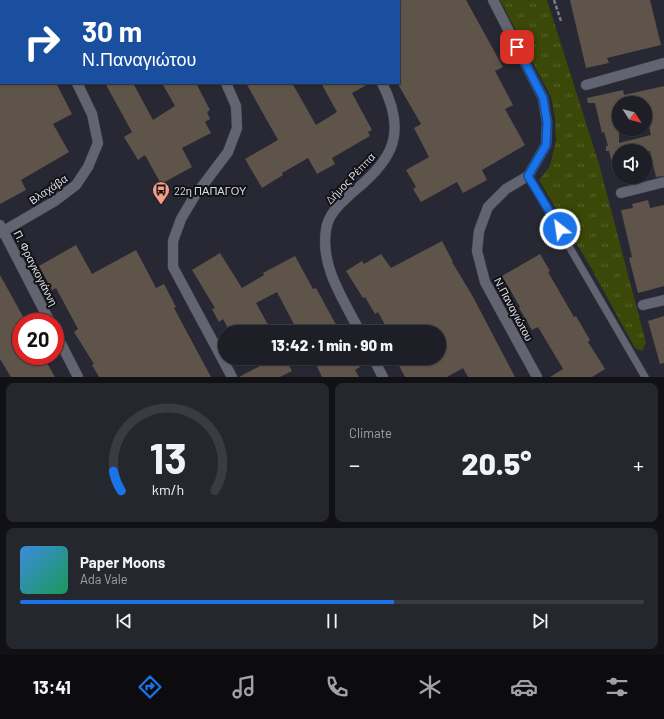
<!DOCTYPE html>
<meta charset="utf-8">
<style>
body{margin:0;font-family:Barlow,sans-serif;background:#25272e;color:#f1f3f6;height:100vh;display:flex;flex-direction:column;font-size:15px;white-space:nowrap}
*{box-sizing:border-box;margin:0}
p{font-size:13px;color:#a0a2a7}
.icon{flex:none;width:22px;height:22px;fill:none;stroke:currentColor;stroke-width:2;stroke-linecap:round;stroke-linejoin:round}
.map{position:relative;height:377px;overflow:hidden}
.details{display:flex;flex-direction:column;gap:6px;padding:6px;background:#101015;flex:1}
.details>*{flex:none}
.guide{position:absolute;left:0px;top:0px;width:400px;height:84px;box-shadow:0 1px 3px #0004,0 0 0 1px #3b3c43;background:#1a4fa0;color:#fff;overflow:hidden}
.needle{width:26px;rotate:126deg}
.tools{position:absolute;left:612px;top:96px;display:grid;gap:8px}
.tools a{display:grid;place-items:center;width:40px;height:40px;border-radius:50%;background:#1d1e26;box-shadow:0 1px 3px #0004,0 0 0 1px #3b3c43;font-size:20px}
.speed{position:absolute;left:12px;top:313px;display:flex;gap:8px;font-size:20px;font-weight:700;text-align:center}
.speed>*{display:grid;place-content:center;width:52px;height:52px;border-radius:50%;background:#1d1e26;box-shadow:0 1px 3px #0004,0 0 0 1px #3b3c43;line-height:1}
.speed .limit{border:6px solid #d22;background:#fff;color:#111}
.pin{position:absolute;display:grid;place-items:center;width:34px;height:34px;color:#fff;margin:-17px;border-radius:8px;box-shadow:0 2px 6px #0006}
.me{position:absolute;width:44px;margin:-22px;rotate:330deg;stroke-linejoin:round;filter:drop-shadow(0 0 3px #0008)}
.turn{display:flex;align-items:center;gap:14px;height:84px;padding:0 16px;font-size:18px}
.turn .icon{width:52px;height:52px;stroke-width:2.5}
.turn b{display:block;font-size:28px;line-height:34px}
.big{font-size:30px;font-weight:800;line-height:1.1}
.details .card{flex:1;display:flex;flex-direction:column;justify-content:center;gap:6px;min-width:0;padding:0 14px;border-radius:8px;background:#25272e}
.details .dial{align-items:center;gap:0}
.dial svg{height:104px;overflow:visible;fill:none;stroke:#3b3c43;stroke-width:7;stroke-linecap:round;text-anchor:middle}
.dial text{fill:#f1f3f6;stroke:none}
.song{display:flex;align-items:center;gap:12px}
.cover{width:48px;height:48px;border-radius:6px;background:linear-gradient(135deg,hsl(210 70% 55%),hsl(150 70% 35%))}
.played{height:4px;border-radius:2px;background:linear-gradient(90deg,#1a73e8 60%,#3b3c43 60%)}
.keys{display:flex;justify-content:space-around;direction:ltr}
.heat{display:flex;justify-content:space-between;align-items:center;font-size:22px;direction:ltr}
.details .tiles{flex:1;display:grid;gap:6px;grid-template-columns:1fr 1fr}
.card:last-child{grid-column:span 2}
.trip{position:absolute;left:218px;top:325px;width:228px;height:40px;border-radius:20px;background:#1d1e26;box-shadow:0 1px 3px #0004,0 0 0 1px #3b3c43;font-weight:800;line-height:40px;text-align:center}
.tabs{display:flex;height:64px;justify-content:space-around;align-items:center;background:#0c0c0f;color:#a0a2a7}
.tabs .icon{width:28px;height:28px}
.tabs .selected{color:#1a73e8}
.tabs b{font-size:18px;color:#f1f3f6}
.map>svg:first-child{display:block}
</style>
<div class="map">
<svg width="664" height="377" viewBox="0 0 664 377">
<defs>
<pattern id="grass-tufts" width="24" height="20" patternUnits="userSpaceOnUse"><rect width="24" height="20" fill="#3c4808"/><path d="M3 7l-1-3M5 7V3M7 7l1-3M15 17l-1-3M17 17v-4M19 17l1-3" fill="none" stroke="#58622c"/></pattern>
</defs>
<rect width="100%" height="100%" fill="#272833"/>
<path fill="url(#grass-tufts)" d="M500 0H547L599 164 646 343 642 351 635 348 590 266 539 180 550 166 556 140 555 118 551 97Z"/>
<g fill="#5f544a" fill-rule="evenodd">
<path d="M399 0H466L503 67 495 71 513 105 505 109 525 145 482 170 487 180 463 193 457 182 421 202 413 189 416 187 406 170 429 157 414 128 421 124 399 86Z"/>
<path d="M570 0H650L661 45 607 58 609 63 586 68Z"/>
<path d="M0 83H56L72 114 53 124 69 152 21 180 26 190 0 204Z"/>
<path d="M105 83H133L153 120 175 106 162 83H196L210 110 207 112 210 119 205 122 211 133 182 148 192 167 161 184 145 155 138 160 124 137 132 132Z"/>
<path d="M246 83H292L316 125 337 112 321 83H370L352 93 372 130 368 132 370 136 332 158 335 164 317 174 308 158 282 173 283 175 262 188 245 159 278 140Z"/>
<path d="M664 86V176L656 177 650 151H619V173H614L609 151H606V146H608L604 132 602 133 595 103H588L587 98 623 90 624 95ZM619 103H645V109L651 135 619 143Z"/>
<path d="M648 200 650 208 664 205V286L638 293 629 258 632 257 621 210 633 208 632 204Z"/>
<path d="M442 241 453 262H452L472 295 515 377H468L463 368 447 377H405L395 358H439V332H389L378 312 375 314 365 297 363 298 346 271 362 261 364 264 381 254 391 268Z"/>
<path d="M76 245 92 274 136 250 156 288 164 284 176 307 174 308 211 377H99L92 365 94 364 74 332 78 329 56 288 52 290 39 266Z"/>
<path d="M220 253 242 288 264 275 263 273 295 256 313 289 316 288 340 332H298L277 292 256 303 272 332H230L223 319 219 322 212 309 215 308 192 270Z"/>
<path d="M540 254 550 271 548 272 574 317 576 316 590 340 588 342 605 369 592 377H550L563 369 538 327 532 330 519 308 520 307 502 276Z"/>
<path d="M0 275 26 322H21V356H43L55 377H11L0 359Z"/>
<path d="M664 316V363L660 364 648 321Z"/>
<path d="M256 358H285L292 371 280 377H239L260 366Z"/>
<path d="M313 358H355L360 367 355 370 359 377H322Z"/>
</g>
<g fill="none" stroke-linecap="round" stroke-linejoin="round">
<g stroke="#45454f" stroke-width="8">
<path id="lane" d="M528 176 645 377"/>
</g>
<g stroke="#45454f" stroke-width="11">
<g id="street">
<path d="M21 0 22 1"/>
<path d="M185 0 186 1"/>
<path d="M340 0 341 1"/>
<path d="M493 0 543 98 547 123 546 145 528 176 506 189 488 207 479 231 477 251 485 282 537 377"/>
<path d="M226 83 236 106 237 128 228 152 194 197 181 219 173 241V267L232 377"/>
<path d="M586 85 664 63"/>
<path d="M621 193 664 182"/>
<path d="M0 225 50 322"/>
<path d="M0 233 55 201 76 185 88 167 98 143 92 114 77 83"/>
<path d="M643 305 664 300"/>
<path d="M55 332 78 377"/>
<path d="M360 332C344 300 320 267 326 230 328 213 342 202 354 191 394 159 407 132 382 83"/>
<path d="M373 358 383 377"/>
</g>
</g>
<path stroke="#7a7b84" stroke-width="2.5" stroke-dasharray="4 2" stroke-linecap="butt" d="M554 0 561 21"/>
<use href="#lane" stroke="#636471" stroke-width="7"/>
<use href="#street" stroke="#636471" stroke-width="10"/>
</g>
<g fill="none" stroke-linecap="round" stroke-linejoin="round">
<g stroke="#114b97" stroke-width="10">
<path id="route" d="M517 47 543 98 547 122 546 145 528 176 560 229"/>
</g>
<use href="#route" stroke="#1a73e8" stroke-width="7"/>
</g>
<defs>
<g id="bus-pin" transform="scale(0.9)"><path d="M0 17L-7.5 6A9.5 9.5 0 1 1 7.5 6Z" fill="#f49e8a" stroke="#111116"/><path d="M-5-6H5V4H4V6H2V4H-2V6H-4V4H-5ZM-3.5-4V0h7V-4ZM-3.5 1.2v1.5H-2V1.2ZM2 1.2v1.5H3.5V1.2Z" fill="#111"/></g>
</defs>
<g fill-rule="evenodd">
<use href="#bus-pin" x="161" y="190"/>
</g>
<g text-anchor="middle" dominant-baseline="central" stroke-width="4" stroke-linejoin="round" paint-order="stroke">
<g font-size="11" fill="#dbdce4" stroke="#111116">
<text transform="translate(350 178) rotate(-46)">Δήμος Ρέππα</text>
<text transform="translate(48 189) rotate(-34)">Βλαχάβα</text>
<text transform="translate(36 268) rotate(63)">Π. Φραγκογιάννη</text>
<text transform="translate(514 309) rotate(62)">Ν.Παναγιώτου</text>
</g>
<g font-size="11" fill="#dbdce4" stroke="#111116" text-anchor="start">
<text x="174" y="190">22η ΠΑΠΑΓΟΥ</text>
</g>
</g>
</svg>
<div class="tools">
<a><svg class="needle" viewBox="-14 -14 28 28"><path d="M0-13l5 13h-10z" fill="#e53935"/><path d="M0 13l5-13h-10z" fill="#a0a2a7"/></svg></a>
<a><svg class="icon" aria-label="sound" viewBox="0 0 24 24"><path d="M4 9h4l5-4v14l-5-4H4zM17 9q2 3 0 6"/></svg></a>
</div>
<div class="speed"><div class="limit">20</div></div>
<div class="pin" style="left:517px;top:47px;background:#d93025"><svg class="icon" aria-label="arrive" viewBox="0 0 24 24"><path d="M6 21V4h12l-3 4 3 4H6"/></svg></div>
<svg class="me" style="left:560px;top:229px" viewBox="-20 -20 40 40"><circle r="17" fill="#1a73e8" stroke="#fff" stroke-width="3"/><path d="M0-11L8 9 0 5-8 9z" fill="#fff"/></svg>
<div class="trip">13:42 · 1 min · 90 m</div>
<div class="guide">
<div class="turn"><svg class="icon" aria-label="right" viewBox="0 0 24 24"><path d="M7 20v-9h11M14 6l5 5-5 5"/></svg><div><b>30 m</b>Ν.Παναγιώτου</div></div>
</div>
</div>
<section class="details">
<div class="tiles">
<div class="card dial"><svg viewBox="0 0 100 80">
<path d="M14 69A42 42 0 1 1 86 69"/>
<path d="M14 69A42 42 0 0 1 8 54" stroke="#1a73e8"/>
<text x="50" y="56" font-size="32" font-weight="700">13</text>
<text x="50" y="72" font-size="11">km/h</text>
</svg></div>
<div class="card"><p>Climate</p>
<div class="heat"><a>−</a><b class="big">20.5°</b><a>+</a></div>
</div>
<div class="card">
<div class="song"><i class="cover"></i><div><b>Paper Moons</b><p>Ada Vale</p></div></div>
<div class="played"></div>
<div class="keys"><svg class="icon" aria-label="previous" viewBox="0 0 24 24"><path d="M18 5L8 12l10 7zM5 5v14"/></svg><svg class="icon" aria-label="pause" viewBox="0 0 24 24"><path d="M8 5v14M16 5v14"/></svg><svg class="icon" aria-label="next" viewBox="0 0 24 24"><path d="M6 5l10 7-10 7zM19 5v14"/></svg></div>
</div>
</div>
</section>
<nav class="tabs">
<b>13:41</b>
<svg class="icon selected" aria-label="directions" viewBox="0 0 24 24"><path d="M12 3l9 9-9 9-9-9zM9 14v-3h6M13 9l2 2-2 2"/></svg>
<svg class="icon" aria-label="music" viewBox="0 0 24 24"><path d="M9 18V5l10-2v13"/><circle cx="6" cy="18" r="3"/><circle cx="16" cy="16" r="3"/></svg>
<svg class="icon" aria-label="phone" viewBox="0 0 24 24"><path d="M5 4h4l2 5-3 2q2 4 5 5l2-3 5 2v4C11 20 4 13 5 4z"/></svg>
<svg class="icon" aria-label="climate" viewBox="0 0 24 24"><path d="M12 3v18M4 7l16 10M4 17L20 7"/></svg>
<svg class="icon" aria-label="car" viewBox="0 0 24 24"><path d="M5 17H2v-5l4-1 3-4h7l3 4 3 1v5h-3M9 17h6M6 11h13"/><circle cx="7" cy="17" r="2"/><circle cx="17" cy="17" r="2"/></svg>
<svg class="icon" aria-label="filters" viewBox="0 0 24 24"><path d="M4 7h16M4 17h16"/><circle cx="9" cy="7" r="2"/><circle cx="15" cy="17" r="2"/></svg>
</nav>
